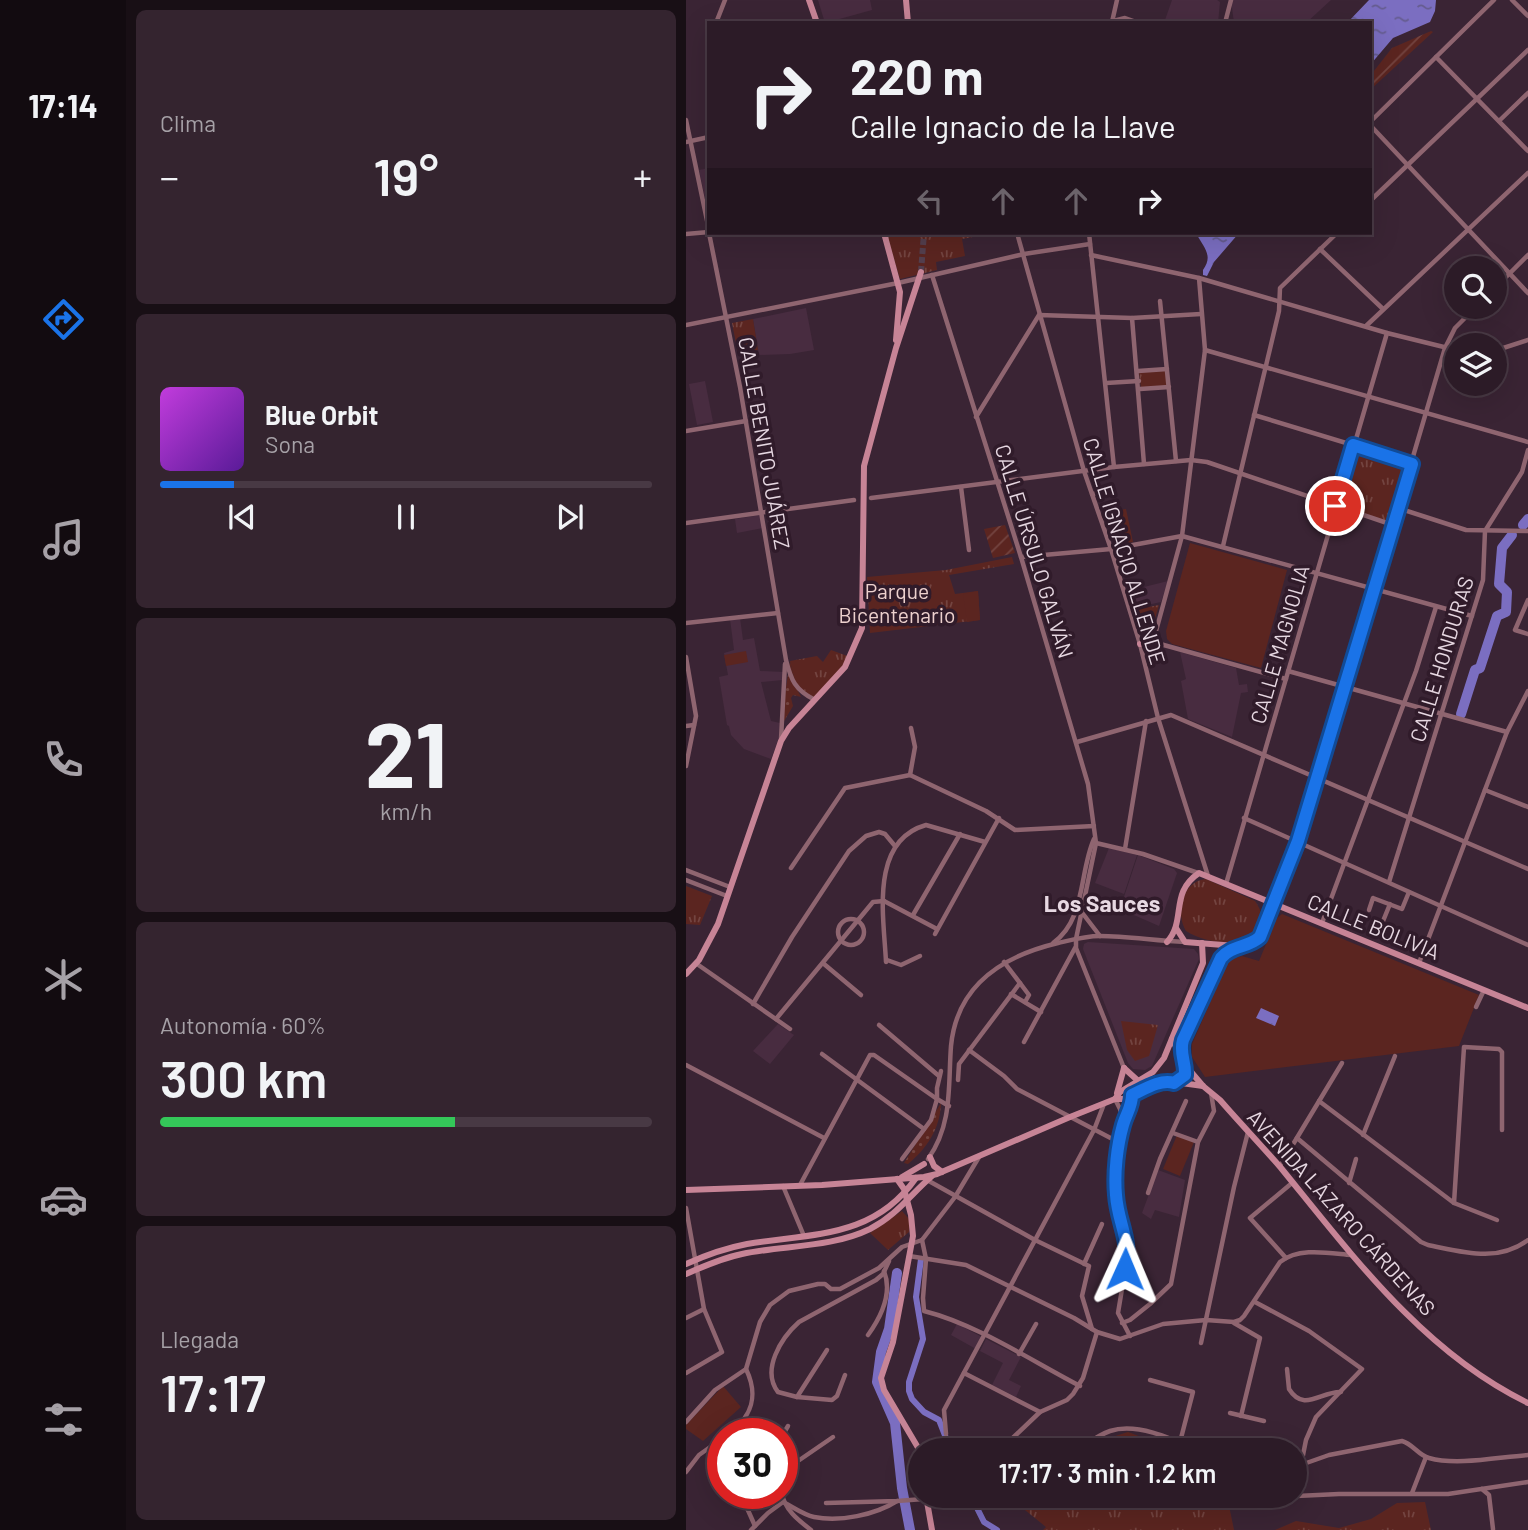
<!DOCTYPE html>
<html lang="es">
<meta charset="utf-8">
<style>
body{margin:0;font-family:Barlow,sans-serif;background:#34242f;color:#f1f3f6;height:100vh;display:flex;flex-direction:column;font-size:26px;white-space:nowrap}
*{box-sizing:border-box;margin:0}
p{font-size:23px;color:#a6a1a7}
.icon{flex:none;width:38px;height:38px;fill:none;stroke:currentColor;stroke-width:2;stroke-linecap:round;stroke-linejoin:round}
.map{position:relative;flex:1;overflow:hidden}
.drawer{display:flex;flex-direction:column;gap:10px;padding:10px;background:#180f15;width:560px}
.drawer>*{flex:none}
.top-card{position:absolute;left:21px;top:21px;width:665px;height:214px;border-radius:0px;box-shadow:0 7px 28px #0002,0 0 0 2px #483944;background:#2c1b27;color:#f1f3f6;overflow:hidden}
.fabs{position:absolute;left:758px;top:256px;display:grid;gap:14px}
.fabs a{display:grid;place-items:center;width:63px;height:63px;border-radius:50%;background:#2c1b27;box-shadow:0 7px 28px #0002,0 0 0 2px #483944;font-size:35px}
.speed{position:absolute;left:21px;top:1418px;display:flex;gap:14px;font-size:35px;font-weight:700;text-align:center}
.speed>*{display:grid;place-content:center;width:91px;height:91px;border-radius:50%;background:#2c1b27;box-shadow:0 7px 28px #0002,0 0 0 2px #483944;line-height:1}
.speed .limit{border:10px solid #d22;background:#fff;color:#111}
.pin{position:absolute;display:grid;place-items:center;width:60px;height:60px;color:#fff;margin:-30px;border:4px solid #fff;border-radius:50%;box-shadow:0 2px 7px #0007}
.me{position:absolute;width:77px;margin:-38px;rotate:1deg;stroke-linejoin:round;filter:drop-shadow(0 0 5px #0008)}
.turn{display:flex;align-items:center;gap:24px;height:147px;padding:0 28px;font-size:32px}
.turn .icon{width:91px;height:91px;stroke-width:2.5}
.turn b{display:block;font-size:49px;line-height:60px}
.lanes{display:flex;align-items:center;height:66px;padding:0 28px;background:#0003;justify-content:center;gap:35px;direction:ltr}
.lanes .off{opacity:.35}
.big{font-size:52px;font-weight:600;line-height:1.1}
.drawer .card{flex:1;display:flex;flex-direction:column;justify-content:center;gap:10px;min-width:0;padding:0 24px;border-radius:10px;background:#34242f}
.drawer .dial{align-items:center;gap:0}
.dial b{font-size:91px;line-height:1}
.song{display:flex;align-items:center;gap:21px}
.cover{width:84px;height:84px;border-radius:10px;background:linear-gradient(135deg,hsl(290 70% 55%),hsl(270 70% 35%))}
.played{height:7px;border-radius:4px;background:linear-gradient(90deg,#1a73e8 15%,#483944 15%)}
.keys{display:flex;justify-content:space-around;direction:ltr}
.heat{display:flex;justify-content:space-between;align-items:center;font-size:38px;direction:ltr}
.charge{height:10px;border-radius:5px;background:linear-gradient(90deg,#34c759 60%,#483944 0)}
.trip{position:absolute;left:222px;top:1438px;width:399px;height:70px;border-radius:35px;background:#2c1b27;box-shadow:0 7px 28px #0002,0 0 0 2px #483944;font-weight:600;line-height:70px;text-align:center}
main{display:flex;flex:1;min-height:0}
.tab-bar{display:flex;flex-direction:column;width:126px;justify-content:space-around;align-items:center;background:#120b10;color:#a6a1a7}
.tab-bar .icon{width:49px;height:49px}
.tab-bar .on{color:#1a73e8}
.tab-bar b{font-size:32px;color:#f1f3f6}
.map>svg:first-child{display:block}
</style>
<main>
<nav class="tab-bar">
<b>17:14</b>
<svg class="icon on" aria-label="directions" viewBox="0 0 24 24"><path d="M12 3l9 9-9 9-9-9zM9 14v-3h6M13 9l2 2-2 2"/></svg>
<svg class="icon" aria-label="music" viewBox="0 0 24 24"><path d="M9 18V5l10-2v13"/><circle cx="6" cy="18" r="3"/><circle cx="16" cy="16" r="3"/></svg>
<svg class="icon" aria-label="phone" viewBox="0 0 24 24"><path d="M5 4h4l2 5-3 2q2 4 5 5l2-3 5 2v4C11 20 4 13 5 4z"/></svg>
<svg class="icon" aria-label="climate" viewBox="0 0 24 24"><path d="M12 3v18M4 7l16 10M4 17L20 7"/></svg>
<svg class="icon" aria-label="car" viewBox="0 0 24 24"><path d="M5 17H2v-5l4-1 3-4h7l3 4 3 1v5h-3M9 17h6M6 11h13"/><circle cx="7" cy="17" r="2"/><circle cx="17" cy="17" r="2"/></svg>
<svg class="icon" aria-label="filters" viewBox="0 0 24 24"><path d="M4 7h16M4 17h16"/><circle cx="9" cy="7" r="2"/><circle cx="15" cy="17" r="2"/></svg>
</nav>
<section class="drawer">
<div class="card"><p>Clima</p>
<div class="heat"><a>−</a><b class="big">19°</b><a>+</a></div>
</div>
<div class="card">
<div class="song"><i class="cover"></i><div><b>Blue Orbit</b><p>Sona</p></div></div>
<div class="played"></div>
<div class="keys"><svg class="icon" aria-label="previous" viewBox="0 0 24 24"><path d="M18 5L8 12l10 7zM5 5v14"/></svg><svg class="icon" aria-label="pause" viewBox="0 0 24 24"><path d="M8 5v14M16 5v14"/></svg><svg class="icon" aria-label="next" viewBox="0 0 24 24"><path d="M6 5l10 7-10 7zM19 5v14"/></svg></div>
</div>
<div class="card dial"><b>21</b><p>km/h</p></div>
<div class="card"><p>Autonomía · 60%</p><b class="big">300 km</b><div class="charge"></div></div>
<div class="card"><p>Llegada</p><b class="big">17:17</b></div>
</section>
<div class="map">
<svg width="842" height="1530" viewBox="0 0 842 1530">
<defs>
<pattern id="grass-dots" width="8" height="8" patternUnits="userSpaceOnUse" patternTransform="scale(1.75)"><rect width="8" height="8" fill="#5b2520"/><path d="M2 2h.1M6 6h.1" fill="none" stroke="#734440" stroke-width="1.8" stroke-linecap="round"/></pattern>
<pattern id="park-tufts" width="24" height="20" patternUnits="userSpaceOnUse" patternTransform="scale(1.75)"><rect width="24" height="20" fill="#5b2520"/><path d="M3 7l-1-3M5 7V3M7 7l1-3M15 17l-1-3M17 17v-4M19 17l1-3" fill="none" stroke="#734440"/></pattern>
<pattern id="garden-furrows" width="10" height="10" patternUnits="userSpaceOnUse" patternTransform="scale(1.75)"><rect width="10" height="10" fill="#5b2520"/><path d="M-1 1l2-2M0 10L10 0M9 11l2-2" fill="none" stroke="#734440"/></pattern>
<pattern id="water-ripples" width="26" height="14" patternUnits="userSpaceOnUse" patternTransform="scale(1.75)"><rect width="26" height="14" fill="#7b6ec1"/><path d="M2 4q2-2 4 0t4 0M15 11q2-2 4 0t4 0" fill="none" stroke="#655c8f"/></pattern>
</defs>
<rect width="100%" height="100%" fill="#3a2434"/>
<g fill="#482c40">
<path d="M132 0H184L186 10 139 23Z"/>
<path d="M486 0H531L534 2 532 23H478Z"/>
<path d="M545 0H645L620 23H548Z"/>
<path d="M23 168V217L13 170Z"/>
<path d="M120 308 128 350 104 354 73 355 67 319Z"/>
<path d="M19 381 27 422 11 425 3 384Z"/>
<path d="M75 515 77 528 51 533 49 519Z"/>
<path d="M482 581 475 602 452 607 446 590Z"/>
<path d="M54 618 57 640 68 638 74 671 98 672 97 680 75 682 85 721 94 723 93 738 85 759 58 749 45 735 43 726 41 725 33 677 42 675 38 653 48 650 44 619Z"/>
<path d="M494 652 550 668 553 685 561 684 562 692 555 693 546 737 502 719 495 681 500 679Z"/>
<path d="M423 848 451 855 438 894 409 883Z"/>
<path d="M452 855 488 869 491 873 473 926 434 909Z"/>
<path d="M402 942 508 949 512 954 513 959 466 1066 459 1070 447 1069 442 1063 397 949 398 944Z"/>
<path d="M92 1024 108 1035 84 1064 67 1051Z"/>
<path d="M472 1170 499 1180 493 1217 469 1210 465 1219 456 1213Z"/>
<path d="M271 1324 296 1337 290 1349 265 1335Z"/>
<path d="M300 1339 335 1357 323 1380 335 1386 330 1397 306 1385 317 1363 294 1351Z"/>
</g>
<g fill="url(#grass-dots)">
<path d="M104 661 111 689 115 697 107 695 105 698 107 706 94 728Z"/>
<path d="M255 1103C254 1129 241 1148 222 1164L218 1163Z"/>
</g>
<g fill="url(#park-tufts)">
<path d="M200 233H308L276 239 279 256 250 262 251 270 214 279Z"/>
<path d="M67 319 72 350 52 353 46 323Z"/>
<path d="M480 369 482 386 455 389 453 372Z"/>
<path d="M667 445 726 463 707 525 649 506Z"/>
<path d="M440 509 447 542 430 545 420 512Z"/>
<path d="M326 557 328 564 263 575 269 594 292 591 294 620 184 633 181 577 260 570Z"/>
<path d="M473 605 465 633 460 636 452 609Z"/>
<path d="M145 650 164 657 129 700 111 689 104 661 131 656 137 662Z"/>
<path d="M520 879 569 901C577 912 578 923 571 935 552 949 518 942 500 931 489 913 496 881 520 879Z"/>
<path d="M0 886 26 896 14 925 0 924Z"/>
<path d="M435 1021 472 1025 463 1056 449 1061 441 1050Z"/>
<path d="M216 1211 223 1219V1232L202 1250 184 1233Z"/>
<path d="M442 1432 466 1441 464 1451H400L407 1443Z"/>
<path d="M326 1496H541L548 1530H357L360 1527 324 1498Z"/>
<path d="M739 1502 745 1530H565H589L610 1521 653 1528 685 1519 711 1503Z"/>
</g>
<g fill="url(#garden-furrows)">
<path d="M745 31 747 32 684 90V76L706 48Z"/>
<path d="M319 525 329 553 307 558 298 529Z"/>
</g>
<g fill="#5b2520">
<path d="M504 543 601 570 575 668 486 644 481 639 480 631Z"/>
<path d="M292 591 294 620 281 622 277 594Z"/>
<path d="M60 651 62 662 40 666 38 655Z"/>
<path d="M596 914 793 995 773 1046 519 1077 506 1057V1044L543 959 556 956 573 961 591 918Z"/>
<path d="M491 1135 508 1142 494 1176 477 1169Z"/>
<path d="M37 1386 55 1407 17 1441 0 1429V1425Z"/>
</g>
<g fill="url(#water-ripples)">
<path d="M683 0H750L749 11 744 22 707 38 684 65V23H661Z"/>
<path d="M510 233H553L528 262 521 276 517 275V270C528 255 517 247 510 233Z"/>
<path d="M575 1008 593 1016 589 1026 570 1018Z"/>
</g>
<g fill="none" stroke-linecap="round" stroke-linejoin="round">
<g stroke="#7b6ec1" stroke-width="6">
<path d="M235 1259 230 1297 237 1339 223 1382V1391L226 1399 238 1412 253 1420 265 1451"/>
<path d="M285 1496 298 1522 311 1530"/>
</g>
<g stroke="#7b6ec1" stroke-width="10">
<path d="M837 525 842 519"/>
<path d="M775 714 789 670 794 668 811 616 820 612 821 592 813 584 816 548 826 535"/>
<path d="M211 1273 203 1329 195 1352 191 1382 209 1423 216 1488 224 1530"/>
</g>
<path stroke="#543f4e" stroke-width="6" stroke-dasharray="6 3" stroke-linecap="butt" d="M235 272 238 233"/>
<g stroke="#8f6570" stroke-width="4.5">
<path d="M826 0 842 16"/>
<path d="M426 22 431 0"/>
<path d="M30 23 39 0"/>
<path d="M419 23 439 18 453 23"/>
<path d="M539 23 545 0"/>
<path d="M23 35V52"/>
<path d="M750 57 842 151"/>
<path d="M0 120 23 230"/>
<path d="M813 121 842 93"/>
<path d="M684 122 808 0"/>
<path d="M684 125 842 293"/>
<path d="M0 142 23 137"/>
<path d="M684 201 842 50"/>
<path d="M23 233 54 387 100 660C105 680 109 690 129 700"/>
<path d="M331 233 398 471 425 549 454 644 472 718 522 876"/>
<path d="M403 233 428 467"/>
<path d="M0 234 23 232"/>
<path d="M634 249 697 309"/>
<path d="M405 255 513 278 701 333 770 350"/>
<path d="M246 275 335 557 402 784 410 843 390 939V948L438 1068"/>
<path d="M513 278 519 350 496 536 467 642 600 679"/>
<path d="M808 289 842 255"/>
<path d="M474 301 490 461"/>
<path d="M446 318 458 464"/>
<path d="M0 325 212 283 338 254 404 244"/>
<path d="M680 326 842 173"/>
<path d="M519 350 842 442"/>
<path d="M808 351 842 340"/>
<path d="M452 371 481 369"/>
<path d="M420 383 453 381"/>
<path d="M454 389 483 387"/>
<path d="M568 415 726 463"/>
<path d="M290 417 353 315 446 318 515 314"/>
<path d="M0 431 60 421"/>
<path d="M275 487 283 550"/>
<path d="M406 494 419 492"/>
<path d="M185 498 428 467 505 460 521 462 707 525"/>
<path d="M712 508 780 530 842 531"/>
<path d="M0 523 168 500"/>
<path d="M537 546 593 311 594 288 651 233"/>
<path d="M335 557 425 549 496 536 786 616"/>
<path d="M842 600 829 630 842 634"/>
<path d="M0 623 92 613"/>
<path d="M0 657 10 716 0 766"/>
<path d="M602 671 821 732"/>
<path d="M0 726 8 725"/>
<path d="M95 739 99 664"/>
<path d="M391 742 485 715 842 869"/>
<path d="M224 775 229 747 225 728"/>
<path d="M799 790 842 807"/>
<path d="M558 818 842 945"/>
<path d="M410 843 457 854 512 873"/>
<path d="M439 849 460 721"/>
<path d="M105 868 159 788 224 775 300 811 329 830 408 826"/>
<path d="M0 870 44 887"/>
<path d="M0 880 41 896"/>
<path d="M703 882 797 580 799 531 836 472 842 450"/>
<path d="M540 884 701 333"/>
<path d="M198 901 251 929"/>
<path d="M586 904 612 841 632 779 759 348 769 328 791 306"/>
<path d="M391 906 414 936"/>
<path d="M683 910 687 898 716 909 723 892"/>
<path d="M227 915 274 834"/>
<circle cx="165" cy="932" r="13"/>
<path d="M636 923 730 671 750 607"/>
<path d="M695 926 704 904"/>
<path d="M249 934 313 818"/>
<path d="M367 943C400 920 393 872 408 839"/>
<path d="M201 960 215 965 234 956"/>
<path d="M200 962C198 918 183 841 240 825L299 842"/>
<path d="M318 962 343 995 339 1002"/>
<path d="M733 963 821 732 842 691"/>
<path d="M11 964 104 1029"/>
<path d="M138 964 175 995"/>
<path d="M325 994 355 1012"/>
<path d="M67 1004 106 937 163 851 180 836 193 832 199 834 209 846"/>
<path d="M790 1007 798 990"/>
<path d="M90 1019 187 902 198 901"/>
<path d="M193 1025 253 1076"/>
<path d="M338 1042 389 948"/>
<path d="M283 1050 318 1076 331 1089 436 1144"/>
<path d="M136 1054 238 1129"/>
<path d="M0 1065 138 1138"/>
<path d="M272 1080 273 1064 334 983"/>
<path d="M251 1099V1088L255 1071"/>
<path d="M429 1099 434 1109 437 1122 430 1193 442 1253 432 1313 444 1336"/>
<path d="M633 1101 768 1203 811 1220"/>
<path d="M438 1122 443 1114 446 1095"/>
<path d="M487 1133 512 1142"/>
<path d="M677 1135 709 1056"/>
<path d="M611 1138 735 1242 742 1245C777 1252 811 1263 842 1240"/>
<path d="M216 1159 245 1120 251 1099 263 1106"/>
<path d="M242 1159C267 1124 262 1085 265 1046 271 984 317 956 372 943 385 940 399 936 414 936 442 936 470 941 499 942"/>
<path d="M594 1166 656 1063"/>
<path d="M241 1180 349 1240 403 1266 396 1296 406 1329"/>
<path d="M663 1183 670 1159"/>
<path d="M114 1185 184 1055H188L251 1099"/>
<path d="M97 1186 118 1236"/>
<path d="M462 1193 474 1159 500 1101"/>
<path d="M768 1203 778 1047 813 1049 816 1052V1130"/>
<path d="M0 1208 18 1309 36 1352 0 1373"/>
<path d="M236 1240 240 1259 237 1298 238 1311C290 1324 346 1361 394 1386"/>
<path d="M223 1256 280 1265 388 1318 411 1332 434 1339 477 1324 520 1320 548 1322 554 1320 558 1316 594 1262C613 1247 642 1253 665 1255"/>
<path d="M600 1258 564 1218 606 1183"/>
<path d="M398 1264 416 1224"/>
<path d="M569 1302 623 1331 676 1369 630 1417 620 1440 615 1465"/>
<path d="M0 1318 18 1309"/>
<path d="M436 1323 444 1320 464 1304 485 1284 512 1142 528 1111 525 1093"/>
<path d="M548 1323 574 1338 555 1416"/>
<path d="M182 1335C195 1317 207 1294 198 1271"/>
<path d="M515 1343 548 1187 562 1132"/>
<path d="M333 1354 350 1324"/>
<path d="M601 1369 603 1389C618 1413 635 1391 655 1392"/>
<path d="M278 1373 354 1412"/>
<path d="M159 1375 151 1396 146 1400 111 1397 92 1392C75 1370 95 1338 113 1322L190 1280 197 1274 203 1261"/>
<path d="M464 1380 507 1392 494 1442"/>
<path d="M111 1397 141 1350"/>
<path d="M544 1413 578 1421"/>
<path d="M0 1422 29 1390 60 1369 74 1322 84 1305 103 1291 132 1284H139L145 1289H154L193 1268 216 1247 236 1240 269 1197 293 1157"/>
<path d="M44 1433C66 1416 73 1396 60 1369"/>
<path d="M260 1434 258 1410 408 1130 418 1104"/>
<path d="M96 1436 102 1426"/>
<path d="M313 1451 354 1412 381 1400 387 1394 397 1378 411 1332"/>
<path d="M390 1451C401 1444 412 1435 424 1431 452 1422 489 1440 514 1451"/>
<path d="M609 1467 643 1455 716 1441C727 1444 732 1455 743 1458 771 1466 813 1457 842 1455"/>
<path d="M0 1472 13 1455 37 1438"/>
<path d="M96 1472 147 1437"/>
<path d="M796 1489 803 1495 807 1529"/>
<path d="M61 1493V1508L69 1526"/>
<path d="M96 1493C98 1509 112 1520 125 1530"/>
<path d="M726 1493 740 1457"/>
<path d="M544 1499 653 1494H762L842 1482"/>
<path d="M140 1503 211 1501 278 1496"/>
<path d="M65 1530 82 1513 97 1502C107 1507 118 1515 128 1517 154 1522 189 1515 211 1501"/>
</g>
<g stroke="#c78496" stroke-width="6">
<path d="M123 0 131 23"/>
<path d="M220 0 222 23"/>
<path d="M198 233 214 292 210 340"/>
<path d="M454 644 467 642"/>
<path d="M490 928 499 942 550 946"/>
<path d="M481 942C501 920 483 893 513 873L842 1008"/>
<path d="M0 974 13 960 32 924 95 741 103 728 159 667 176 628 178 466 210 348 235 272"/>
<path d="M486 1039 500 1066 517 1086 534 1100C554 1123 575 1145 595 1168 666 1255 738 1353 842 1403"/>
<path d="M495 1052 497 1040 535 958C547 945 568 946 574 937 580 928 582 914 586 904"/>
<path d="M438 1068 460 1088"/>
<path d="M431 1093 438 1068"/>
<path d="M429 1099 434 1092 467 1072 478 1058 517 963 516 943"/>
<path d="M244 1157 248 1166 256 1172"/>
<path d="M216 1177 238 1164"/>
<path d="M211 1179 218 1189 225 1215 227 1236 207 1342 195 1378 198 1390 234 1451"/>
<path d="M0 1190 136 1185 238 1177 251 1174 384 1117 429 1099H437L470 1084 481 1081 517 1086"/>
<path d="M0 1264C20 1255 40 1248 61 1244 126 1233 187 1239 230 1178"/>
<path d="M0 1274C18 1266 37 1258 56 1254 98 1245 145 1248 184 1229 211 1215 224 1195 246 1176"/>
<path d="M240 1496 246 1530"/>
</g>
</g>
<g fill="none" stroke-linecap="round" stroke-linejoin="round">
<g stroke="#114b97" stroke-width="18">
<path id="route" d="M439 1269C445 1238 432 1224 430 1195 428 1173 431 1146 437 1125 440 1114 446 1107 446 1095 459 1089 474 1079 488 1083L499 1075C500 1062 493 1053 497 1040L535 958C546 945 562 948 574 937L612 841 726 464 667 445 649 506"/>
</g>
<use href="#route" stroke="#1a73e8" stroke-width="12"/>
</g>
<g text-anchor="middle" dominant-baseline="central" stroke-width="7" stroke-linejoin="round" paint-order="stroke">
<g font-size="21" fill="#e7d8e2" stroke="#301b2a">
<text transform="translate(79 443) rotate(80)">CALLE BENITO JUÁREZ</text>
<text transform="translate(349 551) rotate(73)">CALLE ÚRSULO GALVÁN</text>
<text transform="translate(439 551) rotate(73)">CALLE IGNACIO ALLENDE</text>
<text transform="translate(593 644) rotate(-74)">CALLE MAGNOLIA</text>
<text transform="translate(755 659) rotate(-73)">CALLE HONDURAS</text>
<text transform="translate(688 926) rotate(22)">CALLE BOLIVIA</text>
<text transform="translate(656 1212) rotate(48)">AVENIDA LÁZARO CÁRDENAS</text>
</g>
<g font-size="21" fill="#edd1ce" stroke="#301b2a">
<text x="211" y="590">Parque<tspan x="211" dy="24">Bicentenario</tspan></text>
</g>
<g font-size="23" font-weight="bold" fill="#e7d8e2" stroke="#301b2a">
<text x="416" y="903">Los Sauces</text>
</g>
</g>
</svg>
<div class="fabs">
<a><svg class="icon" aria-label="search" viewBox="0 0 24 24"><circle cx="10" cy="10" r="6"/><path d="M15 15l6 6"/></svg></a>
<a><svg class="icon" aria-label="layers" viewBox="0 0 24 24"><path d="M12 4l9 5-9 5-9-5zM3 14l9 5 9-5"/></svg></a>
</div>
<div class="speed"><div class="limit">30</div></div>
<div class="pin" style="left:649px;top:506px;background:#d93025"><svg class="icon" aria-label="arrive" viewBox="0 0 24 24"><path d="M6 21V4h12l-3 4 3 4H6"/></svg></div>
<svg class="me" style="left:439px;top:1269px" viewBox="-20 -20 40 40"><path d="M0-17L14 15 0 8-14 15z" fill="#1a73e8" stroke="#fff" stroke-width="4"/></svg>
<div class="trip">17:17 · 3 min · 1.2 km</div>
<div class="top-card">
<div class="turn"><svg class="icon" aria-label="right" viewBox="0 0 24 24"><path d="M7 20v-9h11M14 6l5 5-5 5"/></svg><div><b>220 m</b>Calle Ignacio de la Llave</div></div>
<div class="lanes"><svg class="icon off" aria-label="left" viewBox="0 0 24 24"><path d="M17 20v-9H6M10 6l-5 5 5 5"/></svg><svg class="icon off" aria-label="ahead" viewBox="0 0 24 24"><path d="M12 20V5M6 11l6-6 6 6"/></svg><svg class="icon off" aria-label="ahead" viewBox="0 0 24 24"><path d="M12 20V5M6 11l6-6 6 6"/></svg><svg class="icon" aria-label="right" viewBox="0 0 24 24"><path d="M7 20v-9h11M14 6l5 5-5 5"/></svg></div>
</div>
</div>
</main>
